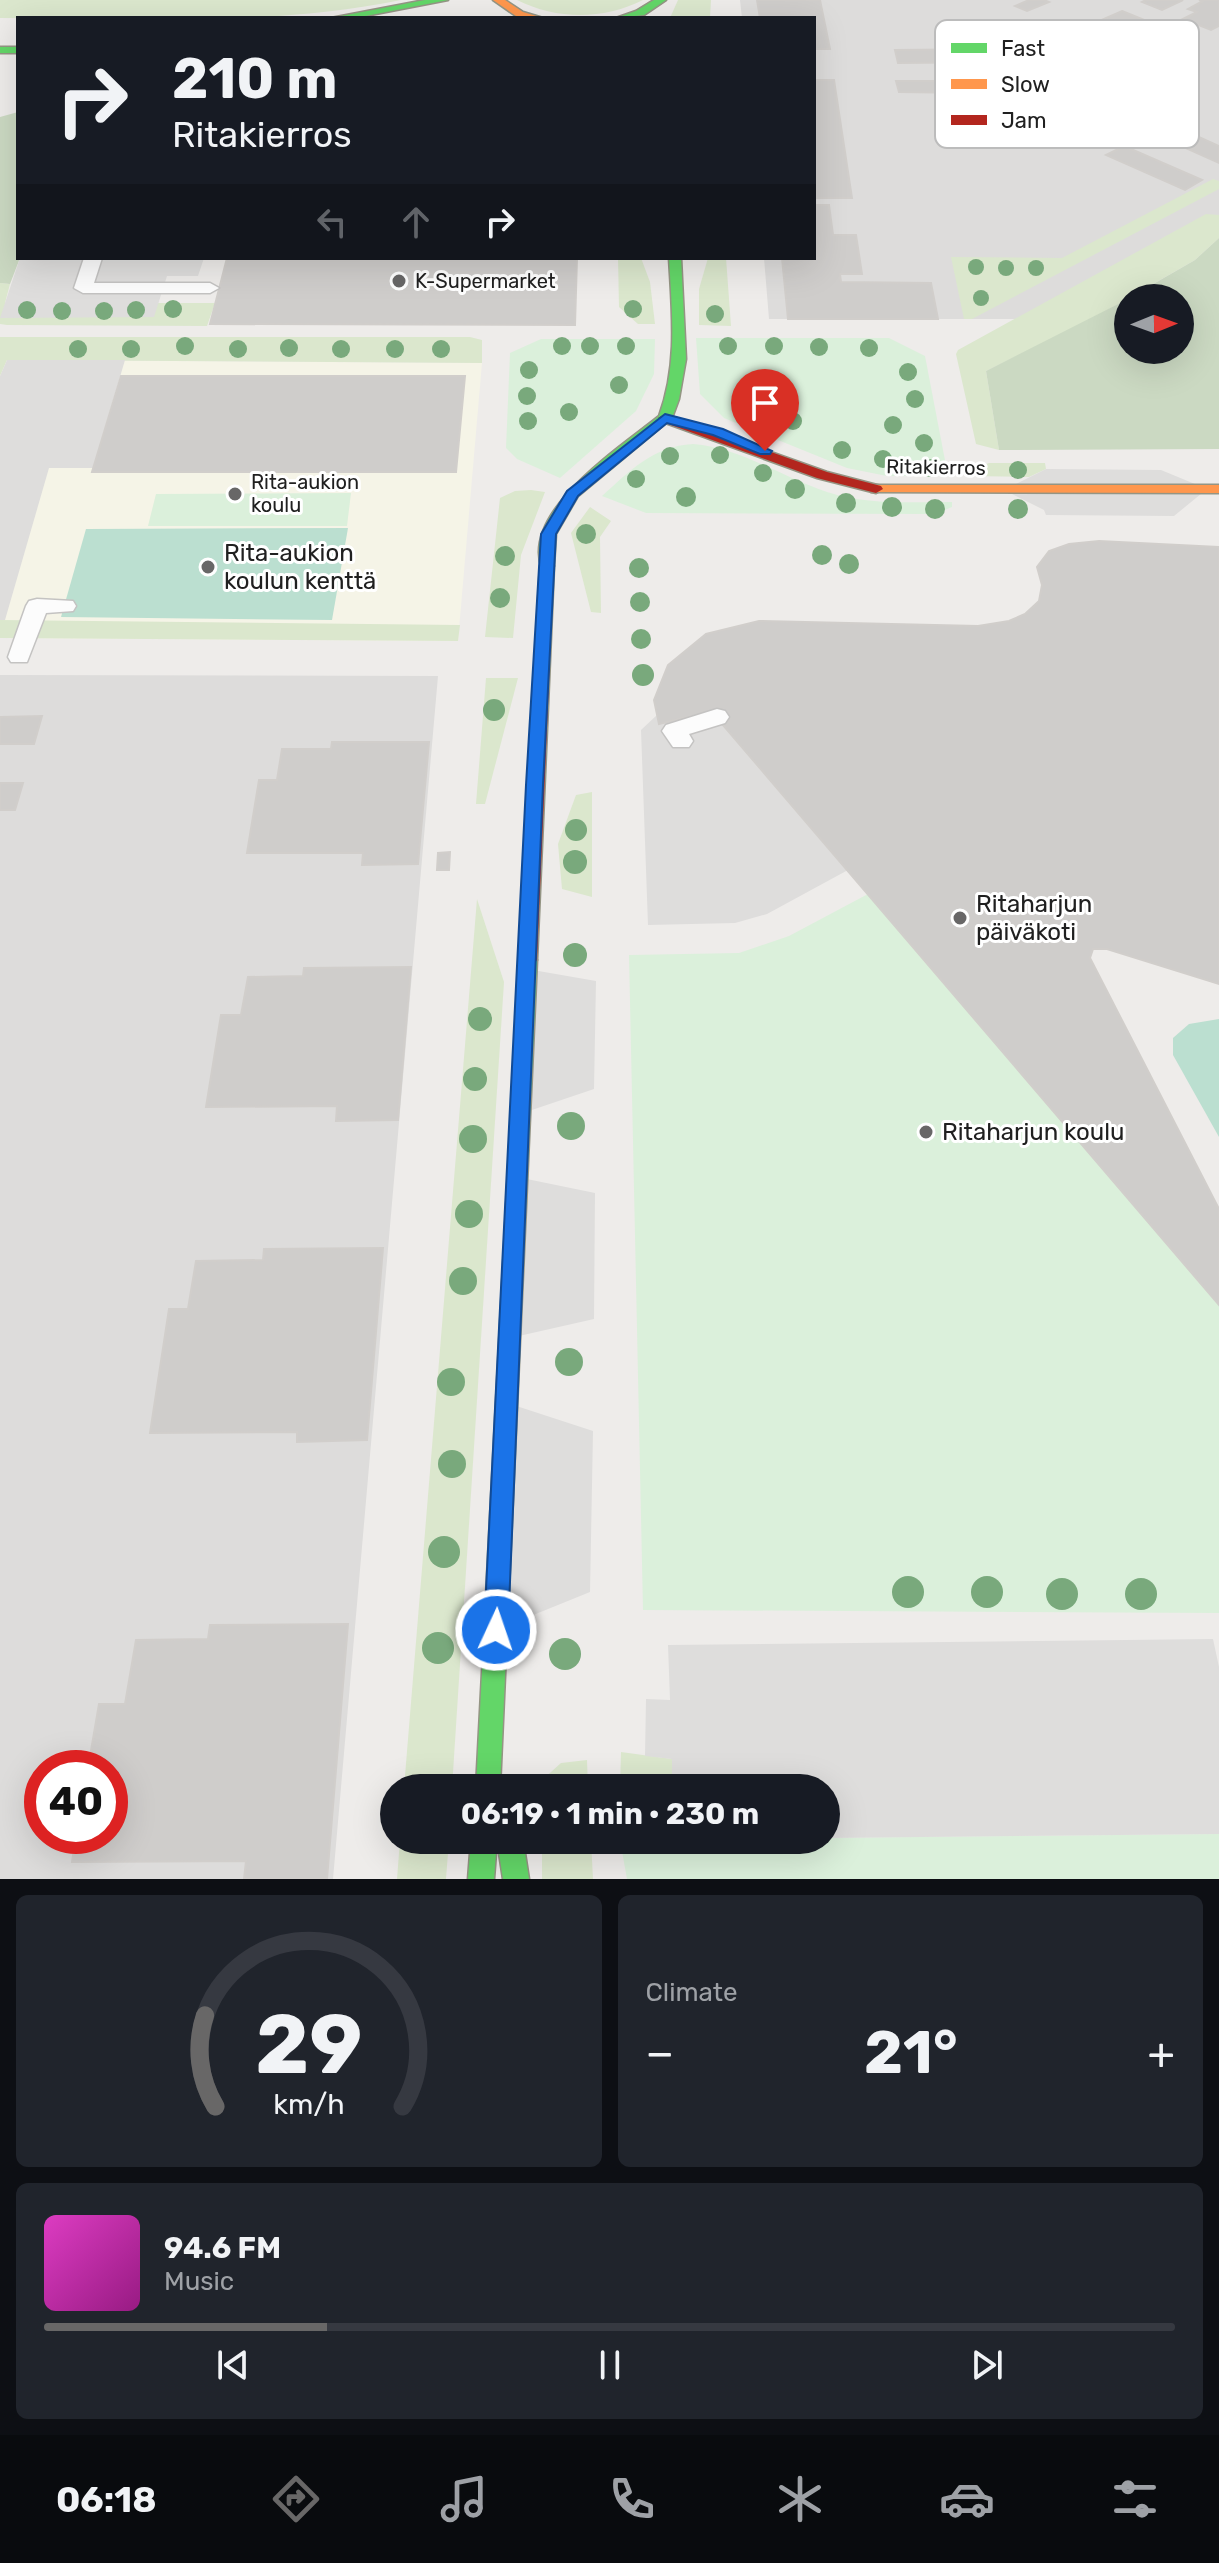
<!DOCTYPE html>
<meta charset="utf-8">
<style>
body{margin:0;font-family:Rubik,sans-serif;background:#20242c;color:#f1f3f6;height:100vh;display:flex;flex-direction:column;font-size:30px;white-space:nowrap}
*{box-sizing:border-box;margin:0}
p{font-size:26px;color:#9ea1a6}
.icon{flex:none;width:44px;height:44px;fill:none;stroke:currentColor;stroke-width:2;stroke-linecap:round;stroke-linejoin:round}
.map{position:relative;height:1879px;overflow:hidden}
.side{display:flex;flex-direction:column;gap:16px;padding:16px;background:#0d0f14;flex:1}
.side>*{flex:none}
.banner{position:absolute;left:16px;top:16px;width:800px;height:244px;border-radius:0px;box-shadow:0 8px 32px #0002;background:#171b24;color:#f1f3f6;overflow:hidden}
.needle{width:52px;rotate:89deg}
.tools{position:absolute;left:1114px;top:284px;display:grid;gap:16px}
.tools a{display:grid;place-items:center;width:80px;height:80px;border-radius:50%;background:#171b24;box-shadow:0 8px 32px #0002;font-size:40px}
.speed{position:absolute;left:24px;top:1750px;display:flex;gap:16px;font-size:40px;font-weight:700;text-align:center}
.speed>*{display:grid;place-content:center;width:104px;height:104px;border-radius:50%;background:#171b24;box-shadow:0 8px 32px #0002;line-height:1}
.speed .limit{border:12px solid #d22;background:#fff;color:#111}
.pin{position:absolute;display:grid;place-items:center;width:68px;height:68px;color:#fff;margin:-82px -34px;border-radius:50% 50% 50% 0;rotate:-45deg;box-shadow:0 0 8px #0007}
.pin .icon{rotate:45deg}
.me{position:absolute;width:88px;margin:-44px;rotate:3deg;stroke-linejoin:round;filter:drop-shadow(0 0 6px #0008)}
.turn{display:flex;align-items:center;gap:28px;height:168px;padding:0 24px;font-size:36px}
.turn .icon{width:104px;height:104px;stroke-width:2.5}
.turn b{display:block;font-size:56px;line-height:68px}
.lanes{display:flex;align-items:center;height:76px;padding:0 24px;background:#0003;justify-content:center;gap:40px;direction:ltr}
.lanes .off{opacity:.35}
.big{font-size:60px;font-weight:700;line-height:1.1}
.side .widget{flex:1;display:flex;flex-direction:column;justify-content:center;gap:12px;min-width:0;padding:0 28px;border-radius:12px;background:#20242c}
.side .dial{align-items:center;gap:0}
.dial svg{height:208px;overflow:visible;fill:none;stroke:#363941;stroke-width:7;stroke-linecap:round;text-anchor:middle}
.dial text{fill:#f1f3f6;stroke:none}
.song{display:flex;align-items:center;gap:24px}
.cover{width:96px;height:96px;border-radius:12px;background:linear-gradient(135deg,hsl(310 70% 55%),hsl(310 70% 35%))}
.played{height:8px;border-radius:4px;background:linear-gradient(90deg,#686767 25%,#363941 25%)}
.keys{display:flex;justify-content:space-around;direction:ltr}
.heat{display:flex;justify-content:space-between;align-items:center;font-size:44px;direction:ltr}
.side .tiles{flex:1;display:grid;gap:16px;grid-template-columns:1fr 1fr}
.widget:last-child{grid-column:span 2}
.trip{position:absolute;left:380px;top:1774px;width:460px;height:80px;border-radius:40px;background:#171b24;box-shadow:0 8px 32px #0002;font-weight:700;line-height:80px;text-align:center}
.tab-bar{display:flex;height:128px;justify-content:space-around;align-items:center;background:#090b0e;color:#9ea1a6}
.tab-bar .icon{width:56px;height:56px}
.tab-bar .current{color:#686767}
.tab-bar b{font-size:36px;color:#f1f3f6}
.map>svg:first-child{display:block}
</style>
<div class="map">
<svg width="1219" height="1879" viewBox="0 0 1219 1879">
<rect width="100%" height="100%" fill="#eeecea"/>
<g fill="#dddcdb" fill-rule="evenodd">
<path d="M740 0H1219V238L1092 319H769L764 258H814V18H742Z"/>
<path d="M0 675 438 676 333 1879H0ZM42 1768H110V1836H42Z"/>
</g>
<path fill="#f5f4e7" d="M0 360 482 363 458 641 0 638Z"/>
<g fill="#dbe7cd">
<path d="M0 0H401C270 27 133 18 0 18Z"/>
<path d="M517 0H643C603 20 557 20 517 0Z"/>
<path d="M678 0H711L710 18H670Z"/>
<path d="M1213 179 1219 181V189L972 319H964L951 257 1062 258Z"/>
<path d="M1206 214 1219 215V238L1195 260 1092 319 986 371 999 450 976 444 956 354 958 350Z"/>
<path d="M618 258H641L650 282 655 324H638L619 307Z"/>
<path d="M708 258H726L731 326 699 325V289Z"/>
<path d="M0 283 10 284 5 303H215L207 326 7 325 0 324Z"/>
<path d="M0 337H470L482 340V363L7 360 0 376Z"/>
<path d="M989 463H1045L1046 469 1029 477 970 476 973 469Z"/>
<path d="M531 490 545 492 521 555 513 638 485 637 500 498 515 491Z"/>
<path d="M590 507 611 521 600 537 601 613 591 612 571 533Z"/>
<path d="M0 620 460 625 458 641 0 638Z"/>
<path d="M486 678H518L485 804H476Z"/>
<path d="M592 792V897L562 889 558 844 576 795Z"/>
<path d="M477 899 504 982 452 1788H404Z"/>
<path d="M621 1752 672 1759V1788H620Z"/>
<path d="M587 1760 588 1788H541V1781L561 1763Z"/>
<path d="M400 1840H449L446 1879H397Z"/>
<path d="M542 1840H591L593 1879H542Z"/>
</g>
<g fill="#cbd9c2">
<path d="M18 112V258H20L10 284 0 283V117Z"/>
<path d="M1219 238V449L999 450 986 371 1128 299V350H1180V298H1129L1195 260Z"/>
</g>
<g fill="#dbf0db">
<path d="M696 338H889L925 356 948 476H887L847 468 724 418 700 394Z"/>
<path d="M541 339H655L654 374 636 411 560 478 517 459 506 448 510 353Z"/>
<path d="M693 444C741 448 782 477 827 492 867 505 910 502 952 502V507L935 514 646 513 602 496C630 471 653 446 693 444Z"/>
<path d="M351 493 347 526H148L156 494Z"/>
<path d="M868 894 1219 1305V1613L643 1610 629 955 739 953 789 936Z"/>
<path d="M1219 1834V1879H627L620 1840Z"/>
</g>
<g fill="#bbdfd0">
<path d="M348 528 332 620 61 617 86 529Z"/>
<path d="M1219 1019V1137L1173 1055V1038L1189 1024Z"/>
</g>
<g fill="#dedddc">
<path d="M20 258H237H204L198 276H167L154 317 0 318Z"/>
<path d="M7 360H125L93 468H49L5 620H0V376Z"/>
<path d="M1046 469 1161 470 1207 489 1174 516 1046 515 1044 510 1004 490Z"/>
<path d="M711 711 848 870 767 914 735 923 648 925 641 730 657 715 660 724Z"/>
<path d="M527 969 596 981 594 1089 520 1114Z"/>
<path d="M517 1177 595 1193 594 1319 510 1338Z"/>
<path d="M507 1403 593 1431 590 1592 496 1630Z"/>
<path d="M1213 1639 1219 1667V1834L826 1838V1788H672V1759L645 1756 646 1699 670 1700 668 1645Z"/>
</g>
<g fill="#cfcdcb" stroke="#d1cecb" stroke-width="2">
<path d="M757 0H820L830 49H814V18H760Z"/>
<path d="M1029 0H1044L1049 2 1027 11 1015 6Z"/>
<path d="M1146 0H1183L1162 10 1142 2Z"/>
<path d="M1199 0H1219V26L1211 30 1183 19 1197 12 1188 9 1203 1Z"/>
<path d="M1122 11 1142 19 1094 40 1074 32Z"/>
<path d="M1003 49 1006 62 898 63 895 50Z"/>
<path d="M814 80H834L852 198H814Z"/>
<path d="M896 81H971L973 93 899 92Z"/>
<path d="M1179 128 1219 146V163L1161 137Z"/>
<path d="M1124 146 1202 180 1185 190 1106 155Z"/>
<path d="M814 205H829L833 235H856L862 274H840L841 282 931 283 938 319H788L782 258H814Z"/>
<path d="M227 258H577L575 325 210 324Z"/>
<path d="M121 376H465L456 472H92Z"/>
<path d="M1099 541 1219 547V984L1107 949H1093L1090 958 1219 1209V1305L711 711 659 724 654 700 668 665 706 634 759 621 978 626 1009 621 1025 614 1039 601 1042 585 1037 567 1049 551 1069 544Z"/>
<path d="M42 716 34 744H0V717Z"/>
<path d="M332 742H429L418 864 362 865 363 853H247L259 780H277L282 749H331Z"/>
<path d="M0 783H23L15 810H0Z"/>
<path d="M450 852 449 870H437L438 853Z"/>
<path d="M411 967 398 1120 336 1121 337 1106 206 1107 221 1015H241L248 977 303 976 304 968Z"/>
<path d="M383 1248 367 1440 297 1442V1432L150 1433 169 1309H188L196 1261 263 1260 264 1249Z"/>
<path d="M348 1624 327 1879H244L246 1861 72 1862 76 1836H110V1768H88L99 1704H125L136 1640 208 1639 210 1625Z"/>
</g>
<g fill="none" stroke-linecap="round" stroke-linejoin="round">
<g stroke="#c4c3c2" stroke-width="3">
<g id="lane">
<path d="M84 258H102L94 283H210L219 288 210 293H83L74 288Z"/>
<path d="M37 599 73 601 76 606 73 611 46 613 27 662H11L8 657 26 606 29 601Z"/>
<path d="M717 709 725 711 729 717 725 723 689 734 693 741 689 747H673L662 731 666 725Z"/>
</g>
</g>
<g stroke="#949584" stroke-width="3">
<g id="fast">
<path d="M425 0H448L355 18H331Z"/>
<path d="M654 0H666L644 15 616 18 636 11Z"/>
<rect x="0" y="47" width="18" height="6"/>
<path d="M669 258H681L686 359 679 399 672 418 578 496 556 534 554 566 547 571 542 569C520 511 621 447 659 416 678 364 672 312 669 258Z"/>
<path d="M528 953 534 955 537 960 500 1788H476L519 960 522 955Z"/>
<path d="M471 1840H497L494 1879H468Z"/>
<path d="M497 1840H523L529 1879H503Z"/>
</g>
</g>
<g stroke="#949584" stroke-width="3">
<g id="slow">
<path d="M493 0H505L523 12 543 18 516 16Z"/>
<path d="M876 485H1219V493L871 492V486Z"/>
</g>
</g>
<g stroke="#949584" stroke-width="3">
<g id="jam">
<path d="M665 414 827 472 881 486 883 489 876 493 817 478 660 421 658 418Z"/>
<path d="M547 561 554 566 537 960 534 965H522L519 960 540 566Z"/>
</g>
</g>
<use href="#lane" fill="#fcfcfc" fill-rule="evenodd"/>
<use href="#fast" fill="#63d668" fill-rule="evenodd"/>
<use href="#slow" fill="#ff974d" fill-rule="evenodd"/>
<use href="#jam" fill="#b3261e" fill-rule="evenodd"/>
</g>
<g fill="#79a97c">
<circle cx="976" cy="267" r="8"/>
<circle cx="1006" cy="268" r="8"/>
<circle cx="1036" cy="268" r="8"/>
<circle cx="981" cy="298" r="8"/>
<circle cx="173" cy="309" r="9"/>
<circle cx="633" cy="309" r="9"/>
<circle cx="27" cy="310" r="9"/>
<circle cx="136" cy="310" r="9"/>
<circle cx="62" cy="311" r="9"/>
<circle cx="104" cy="311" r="9"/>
<circle cx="715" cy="314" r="9"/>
<circle cx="185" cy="346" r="9"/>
<circle cx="562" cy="346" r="9"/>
<circle cx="590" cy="346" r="9"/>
<circle cx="626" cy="346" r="9"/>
<circle cx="728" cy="346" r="9"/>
<circle cx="774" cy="346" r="9"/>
<circle cx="819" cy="347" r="9"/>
<circle cx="289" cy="348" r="9"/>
<circle cx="869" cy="348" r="9"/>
<circle cx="78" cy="349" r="9"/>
<circle cx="131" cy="349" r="9"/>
<circle cx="238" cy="349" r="9"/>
<circle cx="341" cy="349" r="9"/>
<circle cx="395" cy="349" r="9"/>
<circle cx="441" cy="349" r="9"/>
<circle cx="529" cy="370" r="9"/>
<circle cx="908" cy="372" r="9"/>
<circle cx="619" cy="385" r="9"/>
<circle cx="758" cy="391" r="9"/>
<circle cx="527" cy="396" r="9"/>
<circle cx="915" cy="399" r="9"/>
<circle cx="569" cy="412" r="9"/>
<circle cx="528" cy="421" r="9"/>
<circle cx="793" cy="421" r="9"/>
<circle cx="893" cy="425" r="9"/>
<circle cx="924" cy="443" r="9"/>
<circle cx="842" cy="450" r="9"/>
<circle cx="720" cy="455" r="9"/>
<circle cx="670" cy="456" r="9"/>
<circle cx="883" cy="459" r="9"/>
<circle cx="930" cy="468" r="9"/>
<circle cx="1018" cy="470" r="9"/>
<circle cx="763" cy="473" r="9"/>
<circle cx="636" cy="479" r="9"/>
<circle cx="795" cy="489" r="10"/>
<circle cx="686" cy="497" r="10"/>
<circle cx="846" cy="503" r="10"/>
<circle cx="892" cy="507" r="10"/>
<circle cx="935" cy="509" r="10"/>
<circle cx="1018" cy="509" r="10"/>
<circle cx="586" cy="534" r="10"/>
<circle cx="822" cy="555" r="10"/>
<circle cx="505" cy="556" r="10"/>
<circle cx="849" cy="564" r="10"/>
<circle cx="639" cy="568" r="10"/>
<circle cx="500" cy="598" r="10"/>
<circle cx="640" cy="602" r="10"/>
<circle cx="641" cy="639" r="10"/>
<circle cx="643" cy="675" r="11"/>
<circle cx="494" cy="710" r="11"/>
<circle cx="576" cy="830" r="11"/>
<circle cx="575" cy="862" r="12"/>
<circle cx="575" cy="955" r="12"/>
<circle cx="480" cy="1019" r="12"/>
<circle cx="475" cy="1079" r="12"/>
<circle cx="571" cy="1126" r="14"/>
<circle cx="473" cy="1139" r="14"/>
<circle cx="469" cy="1214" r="14"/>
<circle cx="463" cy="1281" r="14"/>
<circle cx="569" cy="1362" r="14"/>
<circle cx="451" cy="1382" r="14"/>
<circle cx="452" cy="1464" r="14"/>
<circle cx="444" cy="1552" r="16"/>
<circle cx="908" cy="1592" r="16"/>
<circle cx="987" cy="1592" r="16"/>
<circle cx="1062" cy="1594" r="16"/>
<circle cx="1141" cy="1594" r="16"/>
<circle cx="438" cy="1648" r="16"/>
<circle cx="565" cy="1654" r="16"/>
</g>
<path fill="#1a73e8" stroke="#114b97" stroke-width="2" d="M665 414 723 429 772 451 770 454H760L713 435 667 423 578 496 556 534 543 785 508 1630 505 1638 496 1641 488 1638 484 1630 526 785 541 534 567 491Z"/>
<g fill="#686767" stroke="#fff" stroke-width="3">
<circle cx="399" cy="281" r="8"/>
<circle cx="235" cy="494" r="8"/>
<circle cx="208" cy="567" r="8"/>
<circle cx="960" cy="918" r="8"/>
<circle cx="926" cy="1132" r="8"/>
</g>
<g text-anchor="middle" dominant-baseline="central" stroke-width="6" stroke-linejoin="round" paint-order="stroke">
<g font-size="20" fill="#202020" stroke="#fff" text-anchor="start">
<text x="415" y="281">K-Supermarket</text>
<text x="251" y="482">Rita-aukion<tspan x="251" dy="23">koulu</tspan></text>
</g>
<g font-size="20" fill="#202020" stroke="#fff">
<text transform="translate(936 467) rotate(1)">Ritakierros</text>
</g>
<g font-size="24" fill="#202020" stroke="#fff" text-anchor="start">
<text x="224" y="553">Rita-aukion<tspan x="224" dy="28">koulun kenttä</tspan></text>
<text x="976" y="904">Ritaharjun<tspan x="976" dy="28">päiväkoti</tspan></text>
<text x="942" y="1132">Ritaharjun koulu</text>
</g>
</g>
<rect x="935" y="20" width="264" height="128" rx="12" fill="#fff" stroke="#bcbcbc" stroke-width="2"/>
<rect x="951" y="43" width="36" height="10" fill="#63d668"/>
<rect x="951" y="79" width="36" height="10" fill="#ff974d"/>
<rect x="951" y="115" width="36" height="10" fill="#b3261e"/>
<g font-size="22" fill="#202020">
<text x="1001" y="56">Fast</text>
<text x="1001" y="92">Slow</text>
<text x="1001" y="128">Jam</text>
</g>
</svg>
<div class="tools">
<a><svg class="needle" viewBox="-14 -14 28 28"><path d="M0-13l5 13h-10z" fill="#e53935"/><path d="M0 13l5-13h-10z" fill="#9ea1a6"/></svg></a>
</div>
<div class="speed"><div class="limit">40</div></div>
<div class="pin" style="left:765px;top:451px;background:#d93025"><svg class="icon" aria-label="arrive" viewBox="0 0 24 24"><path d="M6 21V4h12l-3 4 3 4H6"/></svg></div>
<svg class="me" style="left:496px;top:1630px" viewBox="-20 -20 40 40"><circle r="17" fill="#1a73e8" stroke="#fff" stroke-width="3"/><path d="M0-11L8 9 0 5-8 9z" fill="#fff"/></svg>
<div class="trip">06:19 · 1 min · 230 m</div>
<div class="banner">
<div class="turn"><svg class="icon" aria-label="right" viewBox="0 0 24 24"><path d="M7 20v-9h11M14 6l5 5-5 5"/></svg><div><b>210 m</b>Ritakierros</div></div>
<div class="lanes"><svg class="icon off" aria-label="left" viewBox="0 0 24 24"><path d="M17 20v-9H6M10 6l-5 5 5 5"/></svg><svg class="icon off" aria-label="ahead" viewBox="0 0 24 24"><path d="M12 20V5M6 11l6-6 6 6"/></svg><svg class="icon" aria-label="right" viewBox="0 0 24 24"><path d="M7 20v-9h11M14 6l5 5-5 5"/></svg></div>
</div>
</div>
<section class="side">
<div class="tiles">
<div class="widget dial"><svg viewBox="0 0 100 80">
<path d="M14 69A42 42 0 1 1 86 69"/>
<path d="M14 69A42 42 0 0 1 10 34" stroke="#686767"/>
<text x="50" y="56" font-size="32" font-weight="700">29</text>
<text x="50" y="72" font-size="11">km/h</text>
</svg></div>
<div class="widget"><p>Climate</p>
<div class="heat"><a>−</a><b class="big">21°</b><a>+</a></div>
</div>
<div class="widget">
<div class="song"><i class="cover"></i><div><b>94.6 FM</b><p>Music</p></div></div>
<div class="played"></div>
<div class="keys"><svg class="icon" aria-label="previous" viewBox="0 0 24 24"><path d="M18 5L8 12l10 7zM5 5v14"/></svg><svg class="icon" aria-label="pause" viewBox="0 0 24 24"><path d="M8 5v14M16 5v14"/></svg><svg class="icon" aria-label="next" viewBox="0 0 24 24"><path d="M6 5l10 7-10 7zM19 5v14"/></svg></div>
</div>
</div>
</section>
<nav class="tab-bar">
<b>06:18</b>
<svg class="icon current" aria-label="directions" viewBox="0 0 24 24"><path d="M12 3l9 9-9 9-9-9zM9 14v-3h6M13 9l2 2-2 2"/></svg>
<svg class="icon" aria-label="music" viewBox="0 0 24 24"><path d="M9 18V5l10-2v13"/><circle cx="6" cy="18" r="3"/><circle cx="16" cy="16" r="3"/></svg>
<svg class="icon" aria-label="phone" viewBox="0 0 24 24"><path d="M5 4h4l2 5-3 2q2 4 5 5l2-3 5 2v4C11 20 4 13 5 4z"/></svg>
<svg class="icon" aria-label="climate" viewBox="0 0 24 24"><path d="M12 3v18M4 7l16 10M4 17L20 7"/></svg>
<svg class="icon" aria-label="car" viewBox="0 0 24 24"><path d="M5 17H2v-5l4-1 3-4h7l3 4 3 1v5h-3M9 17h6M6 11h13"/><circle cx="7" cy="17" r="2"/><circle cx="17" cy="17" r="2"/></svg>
<svg class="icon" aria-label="filters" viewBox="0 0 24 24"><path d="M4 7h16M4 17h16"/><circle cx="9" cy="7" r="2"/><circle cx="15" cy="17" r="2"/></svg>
</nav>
